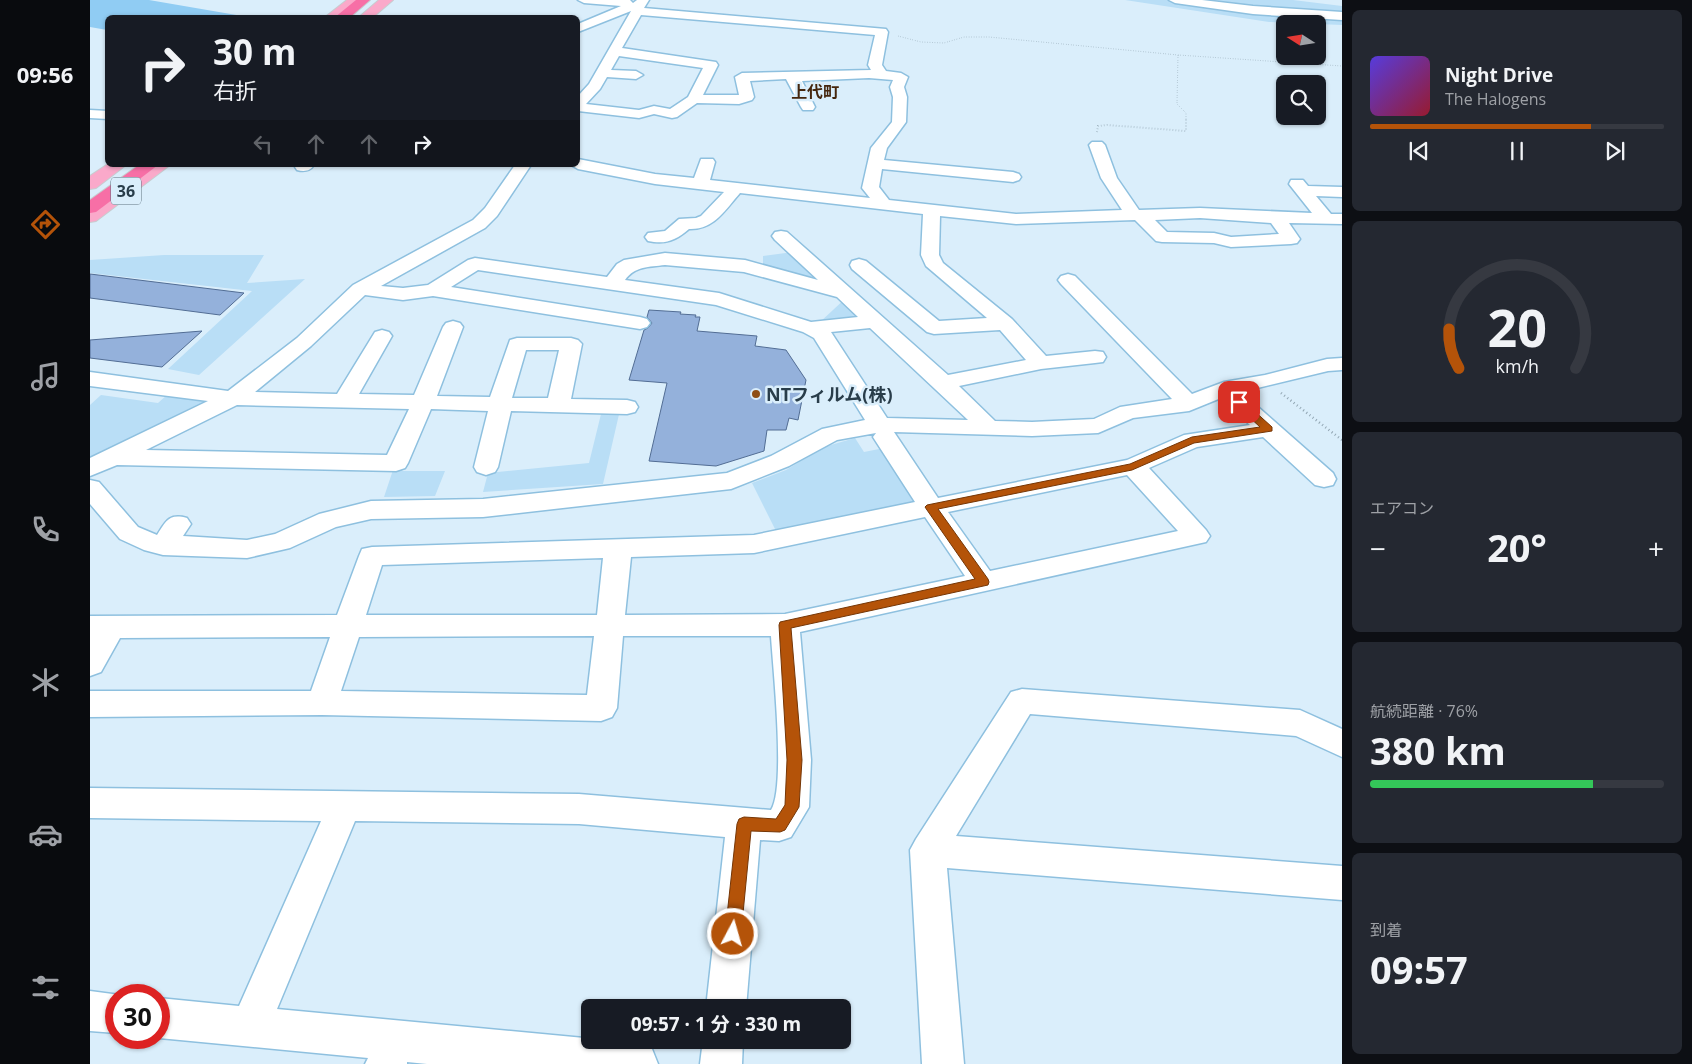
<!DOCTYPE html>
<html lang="ja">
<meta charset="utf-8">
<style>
body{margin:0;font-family:"Open Sans","Noto Sans JP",sans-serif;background:#242831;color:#f1f3f6;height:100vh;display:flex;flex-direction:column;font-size:19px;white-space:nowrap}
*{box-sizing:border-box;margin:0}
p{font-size:16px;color:#9ea1a6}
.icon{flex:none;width:28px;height:28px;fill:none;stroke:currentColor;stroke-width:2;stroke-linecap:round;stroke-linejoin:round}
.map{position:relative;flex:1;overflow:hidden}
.side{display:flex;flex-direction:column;gap:10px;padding:10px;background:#0d0f14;width:350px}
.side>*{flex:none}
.banner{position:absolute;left:15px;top:15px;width:475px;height:152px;border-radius:8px;box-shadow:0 1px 4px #0004;background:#171b24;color:#f1f3f6;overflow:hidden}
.needle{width:32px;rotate:282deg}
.fabs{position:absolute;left:1186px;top:15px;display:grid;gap:10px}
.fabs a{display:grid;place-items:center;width:50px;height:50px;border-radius:8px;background:#171b24;box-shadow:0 1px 4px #0004;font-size:25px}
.speed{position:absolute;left:15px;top:984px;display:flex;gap:10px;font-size:25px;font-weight:700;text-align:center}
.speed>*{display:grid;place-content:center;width:65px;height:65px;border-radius:50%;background:#171b24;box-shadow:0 1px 4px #0004;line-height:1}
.speed .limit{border:8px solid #d22;background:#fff;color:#111}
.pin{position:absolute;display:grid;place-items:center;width:42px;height:42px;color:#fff;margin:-21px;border-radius:10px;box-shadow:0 2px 8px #0006}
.me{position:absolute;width:55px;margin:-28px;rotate:6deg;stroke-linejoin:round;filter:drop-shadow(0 0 4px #0008)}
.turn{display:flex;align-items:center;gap:18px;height:105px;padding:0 25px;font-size:22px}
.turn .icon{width:65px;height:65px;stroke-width:2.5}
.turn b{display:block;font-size:35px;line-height:42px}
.lanes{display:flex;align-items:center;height:48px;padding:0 25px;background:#0003;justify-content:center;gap:25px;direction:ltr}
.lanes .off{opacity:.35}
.big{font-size:38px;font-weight:700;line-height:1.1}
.side .tile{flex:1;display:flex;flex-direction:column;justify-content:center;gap:8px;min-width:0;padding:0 18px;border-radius:8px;background:#242831}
.side .dial{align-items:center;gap:0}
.dial svg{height:130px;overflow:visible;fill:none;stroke:#363941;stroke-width:7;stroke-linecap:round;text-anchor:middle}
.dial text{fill:#f1f3f6;stroke:none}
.song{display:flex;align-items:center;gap:15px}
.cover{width:60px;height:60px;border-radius:8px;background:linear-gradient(135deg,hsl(250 70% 55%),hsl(350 70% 35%))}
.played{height:5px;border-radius:2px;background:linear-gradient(90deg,#b45309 75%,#363941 75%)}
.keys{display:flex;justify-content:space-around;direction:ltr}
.heat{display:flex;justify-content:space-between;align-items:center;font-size:28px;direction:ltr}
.charge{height:8px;border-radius:4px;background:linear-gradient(90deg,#34c759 76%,#363941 0)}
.trip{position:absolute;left:491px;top:999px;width:270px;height:50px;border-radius:8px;background:#171b24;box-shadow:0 1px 4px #0004;font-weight:700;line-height:50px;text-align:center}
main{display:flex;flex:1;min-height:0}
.tab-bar{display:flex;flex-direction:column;width:90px;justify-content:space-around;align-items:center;background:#090b0e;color:#9ea1a6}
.tab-bar .icon{width:35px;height:35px}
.tab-bar .selected{color:#b45309}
.tab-bar b{font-size:22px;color:#f1f3f6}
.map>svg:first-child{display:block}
</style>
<main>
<nav class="tab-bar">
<b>09:56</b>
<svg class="icon selected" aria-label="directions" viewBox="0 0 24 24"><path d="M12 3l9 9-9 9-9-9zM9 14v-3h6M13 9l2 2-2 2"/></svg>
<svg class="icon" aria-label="music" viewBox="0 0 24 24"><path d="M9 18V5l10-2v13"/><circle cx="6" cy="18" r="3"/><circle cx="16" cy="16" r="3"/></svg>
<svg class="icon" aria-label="phone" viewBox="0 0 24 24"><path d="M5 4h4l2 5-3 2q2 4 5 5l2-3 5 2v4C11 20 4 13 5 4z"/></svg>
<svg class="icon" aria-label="climate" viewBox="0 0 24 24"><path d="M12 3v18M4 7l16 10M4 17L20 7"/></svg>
<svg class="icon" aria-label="car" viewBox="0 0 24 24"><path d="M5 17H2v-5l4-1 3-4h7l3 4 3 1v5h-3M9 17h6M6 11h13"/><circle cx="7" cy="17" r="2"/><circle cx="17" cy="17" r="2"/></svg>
<svg class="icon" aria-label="filters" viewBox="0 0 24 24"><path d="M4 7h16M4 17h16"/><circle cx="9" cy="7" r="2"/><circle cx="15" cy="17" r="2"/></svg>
</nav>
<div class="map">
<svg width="1252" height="1064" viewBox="0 0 1252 1064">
<rect width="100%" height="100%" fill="#daeefb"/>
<g fill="#b9def6">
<path d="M1035 0H1203L1252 6V25L1179 22Z"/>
<path d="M703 252 734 279 728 282 673 266V256Z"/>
<path d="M74 255H174L157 283 215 279 109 375 78 369 162 291 0 273V260Z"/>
<path d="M757 297 780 320 729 323Z"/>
<path d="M11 395 68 403 77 395 115 400V405L0 461V405Z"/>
<path d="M512 410H530L513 484 393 492 398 473 499 463Z"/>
<path d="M765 438 774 452 794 448 827 499 823 505 687 533 662 483 696 470 734 447Z"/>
<path d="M304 467 313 468 312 471H355L345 496 294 497Z"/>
</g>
<path fill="#90ccf3" d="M0 0H59L158 17 18 18 17 30 0 27Z"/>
<g fill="#94b1db" stroke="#526d94">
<path d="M0 274 154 293 130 315 0 298Z"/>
<path d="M559 310 591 312 590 314 606 315 605 317H610L607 331 667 336 665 346 696 350 716 380 708 420 699 418 696 430H677L674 451 626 466 559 461 577 383 539 380 554 330 558 328 562 323 557 317Z"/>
<path d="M112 331 72 367 0 358V340Z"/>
</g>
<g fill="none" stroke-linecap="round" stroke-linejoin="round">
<g stroke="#8ec0df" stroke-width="3">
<g id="minor">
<path d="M488 0H540L543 3 547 0H559L554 8 796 29 798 32 792 65 796 71 811 73 818 77 814 87 817 97 816 122 797 148 794 160 923 172 929 174 931 177 929 180 923 182 792 169 789 187 799 200 926 214 1032 210 1011 178 999 145 1002 142H1012L1015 145 1027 178 1049 210 1110 208 1222 213 1199 184 1201 180H1213L1218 186 1252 187V197L1226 196 1241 214H1252V224L1199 223 1210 239 1207 243 1201 244 1141 247 1124 243 1072 242 1066 241 1045 220 926 224 850 216 849 255 853 263 922 319 956 356 1005 351 1013 352 1016 357 1013 362 1005 363 951 369 869 386 905 421 942 422 1004 419 1030 407 1082 399 971 284 968 280 971 276 978 274 985 276 1102 394 1134 382 1175 375 1237 359 1252 358V370L1238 371 1151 392 1243 473 1246 479 1243 485 1234 487 1225 485 1173 437 1107 447 1059 468 1116 530 1120 536 1116 542 710 632 721 760 719 807 701 837 689 841 670 840 656 1008H616L635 837 489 824 265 821 187 1009 547 1043 562 1049 568 1064H337L317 1062V1064H275L278 1058 69 1038V998L149 1006 231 821 0 818V788L489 794 681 810C696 787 683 669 681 636H533L527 708 522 717 511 721 232 715 0 717V691H221L240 637 30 638 11 672 0 676V616L247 615 269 556 272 549 282 547 664 535 825 502 783 437 786 433 747 440 699 466 641 489 393 517 281 519 246 527 200 548 157 558 73 555 54 550 30 539 0 504V480L9 482 48 527 67 535C76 521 79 513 97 518L101 524 93 536 157 540 185 534 229 514 281 501 393 499 637 473 681 456 732 429 775 420 724 338 713 332 626 305 388 270 361 287 550 317 557 319 560 323 557 327 550 329 343 296 313 300 275 295 221 346 165 392 247 394 285 332 292 330 299 332 302 336 269 394 324 395 353 327 356 323 363 321 370 323 373 327 347 396 400 397 420 340 427 338H481L488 340 492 344 481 399 537 400 545 402 548 407 545 412 537 414 421 411 408 467 405 472 396 475 387 472 384 467 398 411 341 409 318 463 315 468 306 471 27 465 0 476V458L118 401 0 386V372L138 391 207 338 263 285 383 220 395 208 425 165H441L407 216 395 228 291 286 313 288 338 285 378 260 385 258 517 277 527 264 534 260 575 253 655 260 728 280 685 240 682 236 685 232 691 231 697 232 858 375 936 360 910 330 844 334 837 332 762 269 760 265 762 261 769 259 776 261 849 321 897 318 836 266 831 255 833 214 650 193C635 210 624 230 599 229 586 240 576 245 558 241L555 237 558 233 575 231 589 219 606 218 611 216 634 192 565 184 488 169 481 165H488V159L565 174 604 178 611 159H623L625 162 620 180 780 198 772 188 781 148 802 122 803 97 800 87 803 80 779 78 712 81 725 107 723 110H713L711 107 696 79 660 81 664 97 662 100 649 104 607 103 587 117 582 118 564 114 549 118 488 111V96L499 84 541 11 488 32V24L531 6 494 3ZM551 15 785 35 778 65 781 70 652 73 645 77 649 95H613L628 65 626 62 532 48ZM529 56 613 68 598 97 580 109 564 106 549 110 496 104 510 89 517 77 546 79 553 75 546 71 521 70ZM1110 218 1181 223 1189 234 1141 237 1124 233 1077 232 1065 220ZM575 265 654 272 747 297 768 317 721 322 629 293 535 280C545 266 559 267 575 265ZM780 328 878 420 797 418 741 332ZM436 350H469L458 398H422ZM1131 398 1160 425 1094 435 1037 460 848 498 804 432 942 436 1008 433 1043 418 1099 411ZM147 405 319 409 297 455 56 450ZM1037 475 1088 531 900 571 858 512ZM835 517 875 576 695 614 535 615 541 557 664 553ZM513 558 507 615H276L292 565ZM504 636 497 695 251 691 269 637Z"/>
<path d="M1079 0H1112L1163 6 1252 12V20L1163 14 1085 3Z"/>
<path d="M0 110 18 111V119L0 118Z"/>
<path d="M206 165H224C220 171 215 172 207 170L205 167Z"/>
<path d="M932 689 1210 710 1252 729V757L1206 736 940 714 866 836 1252 866V900L857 868 874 1064H832L820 850 826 839 921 692Z"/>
<path d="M0 991 30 995H26V1033L0 1031Z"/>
<path d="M613 1040H653L652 1064H610Z"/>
</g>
</g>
<g stroke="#c7cdd0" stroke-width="2">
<g id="major">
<path d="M257 0H271L249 18H234Z"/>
<path d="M289 0H303L282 18H268Z"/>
<path d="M18 164 36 165 6 188 0 189V176Z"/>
<path d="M61 165H80L6 221 0 222V208Z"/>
</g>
</g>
<g stroke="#c7cdd0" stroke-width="2">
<g id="highway">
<path d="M266 0H280L259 18H244Z"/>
<path d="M49 165H68L6 212 0 213V200Z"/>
</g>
</g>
<g stroke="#92a6b3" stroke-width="1" stroke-dasharray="0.5 2" stroke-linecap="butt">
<path d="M808 36 831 42 854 43 874 37H899L1088 55 1252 66"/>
<path d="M1088 55 1087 104 1096 113V120"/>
</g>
<path stroke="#92a6b3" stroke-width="2" stroke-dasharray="0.5 2.5" stroke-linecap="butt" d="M1007 132 1008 126 1017 125 1096 131V119"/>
<path stroke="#92a6b3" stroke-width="2.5" stroke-dasharray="1 3" stroke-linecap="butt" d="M1191 393 1252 440"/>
<use href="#minor" fill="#fff" fill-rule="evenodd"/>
<use href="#major" fill="#faa9ca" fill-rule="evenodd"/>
<use href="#highway" fill="#f76fa6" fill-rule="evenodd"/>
</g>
<path fill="#b45309" stroke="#753606" d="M1149 399 1152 400 1182 427V431L1104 443 1042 470 848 509 898 579 899 582 898 585 701 628 712 760 709 807 695 830 690 832 661 831 651 934 649 939 643 942 638 939 635 934 647 824 649 819 654 817 686 819 695 805 697 760 689 625 690 622 885 579 837 510 835 507 837 505 1040 464 1102 437 1170 427 1145 404V400Z"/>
<circle fill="#8e4f16" stroke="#daeefb" stroke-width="2" cx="666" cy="394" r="5"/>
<g text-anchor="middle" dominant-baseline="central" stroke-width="5" stroke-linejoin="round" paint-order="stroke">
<g font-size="16" font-weight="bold" fill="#45260d" stroke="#daeefb">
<text x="725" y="92">上代町</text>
</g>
<rect fill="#daeefb" stroke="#5e727f" stroke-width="1" x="21" y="177.5" width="30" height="27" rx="4"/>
<g font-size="16" font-weight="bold" fill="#293d4a">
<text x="36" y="191">36</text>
</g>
<g font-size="18" font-weight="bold" fill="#293d4a" stroke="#daeefb" text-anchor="start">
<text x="676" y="394">NTフィルム(株)</text>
</g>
</g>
</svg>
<div class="fabs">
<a><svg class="needle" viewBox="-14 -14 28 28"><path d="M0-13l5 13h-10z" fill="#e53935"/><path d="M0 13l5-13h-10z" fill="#9ea1a6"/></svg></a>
<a><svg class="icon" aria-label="search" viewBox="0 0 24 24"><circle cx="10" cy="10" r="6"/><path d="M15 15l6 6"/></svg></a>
</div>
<div class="speed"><div class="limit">30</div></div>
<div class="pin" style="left:1149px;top:402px;background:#d93025"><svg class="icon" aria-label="arrive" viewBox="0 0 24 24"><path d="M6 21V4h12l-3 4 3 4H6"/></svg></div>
<svg class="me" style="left:643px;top:934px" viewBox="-20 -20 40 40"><circle r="17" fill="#b45309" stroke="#fff" stroke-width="3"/><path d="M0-11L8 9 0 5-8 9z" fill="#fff"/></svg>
<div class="trip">09:57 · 1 分 · 330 m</div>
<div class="banner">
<div class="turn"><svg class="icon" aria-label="right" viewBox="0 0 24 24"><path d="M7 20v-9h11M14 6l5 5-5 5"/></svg><div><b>30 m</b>右折</div></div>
<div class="lanes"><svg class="icon off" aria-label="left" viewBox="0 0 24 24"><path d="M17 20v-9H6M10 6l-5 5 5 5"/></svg><svg class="icon off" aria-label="ahead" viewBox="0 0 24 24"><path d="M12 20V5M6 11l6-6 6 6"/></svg><svg class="icon off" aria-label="ahead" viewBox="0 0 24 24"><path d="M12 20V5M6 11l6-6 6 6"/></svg><svg class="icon" aria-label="right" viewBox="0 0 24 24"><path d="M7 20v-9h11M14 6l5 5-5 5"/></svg></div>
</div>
</div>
<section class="side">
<div class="tile">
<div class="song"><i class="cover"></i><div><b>Night Drive</b><p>The Halogens</p></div></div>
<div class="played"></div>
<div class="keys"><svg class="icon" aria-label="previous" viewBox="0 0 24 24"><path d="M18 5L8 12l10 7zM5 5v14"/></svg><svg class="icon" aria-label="pause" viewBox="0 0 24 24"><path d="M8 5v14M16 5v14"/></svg><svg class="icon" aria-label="next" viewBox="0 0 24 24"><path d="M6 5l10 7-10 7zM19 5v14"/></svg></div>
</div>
<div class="tile dial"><svg viewBox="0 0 100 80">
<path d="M14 69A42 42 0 1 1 86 69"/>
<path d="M14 69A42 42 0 0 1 8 45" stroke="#b45309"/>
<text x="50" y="56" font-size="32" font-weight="700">20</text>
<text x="50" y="72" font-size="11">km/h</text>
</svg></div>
<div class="tile"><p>エアコン</p>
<div class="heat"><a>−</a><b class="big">20°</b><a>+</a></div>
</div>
<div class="tile"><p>航続距離 · 76%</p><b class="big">380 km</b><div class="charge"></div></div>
<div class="tile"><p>到着</p><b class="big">09:57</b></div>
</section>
</main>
